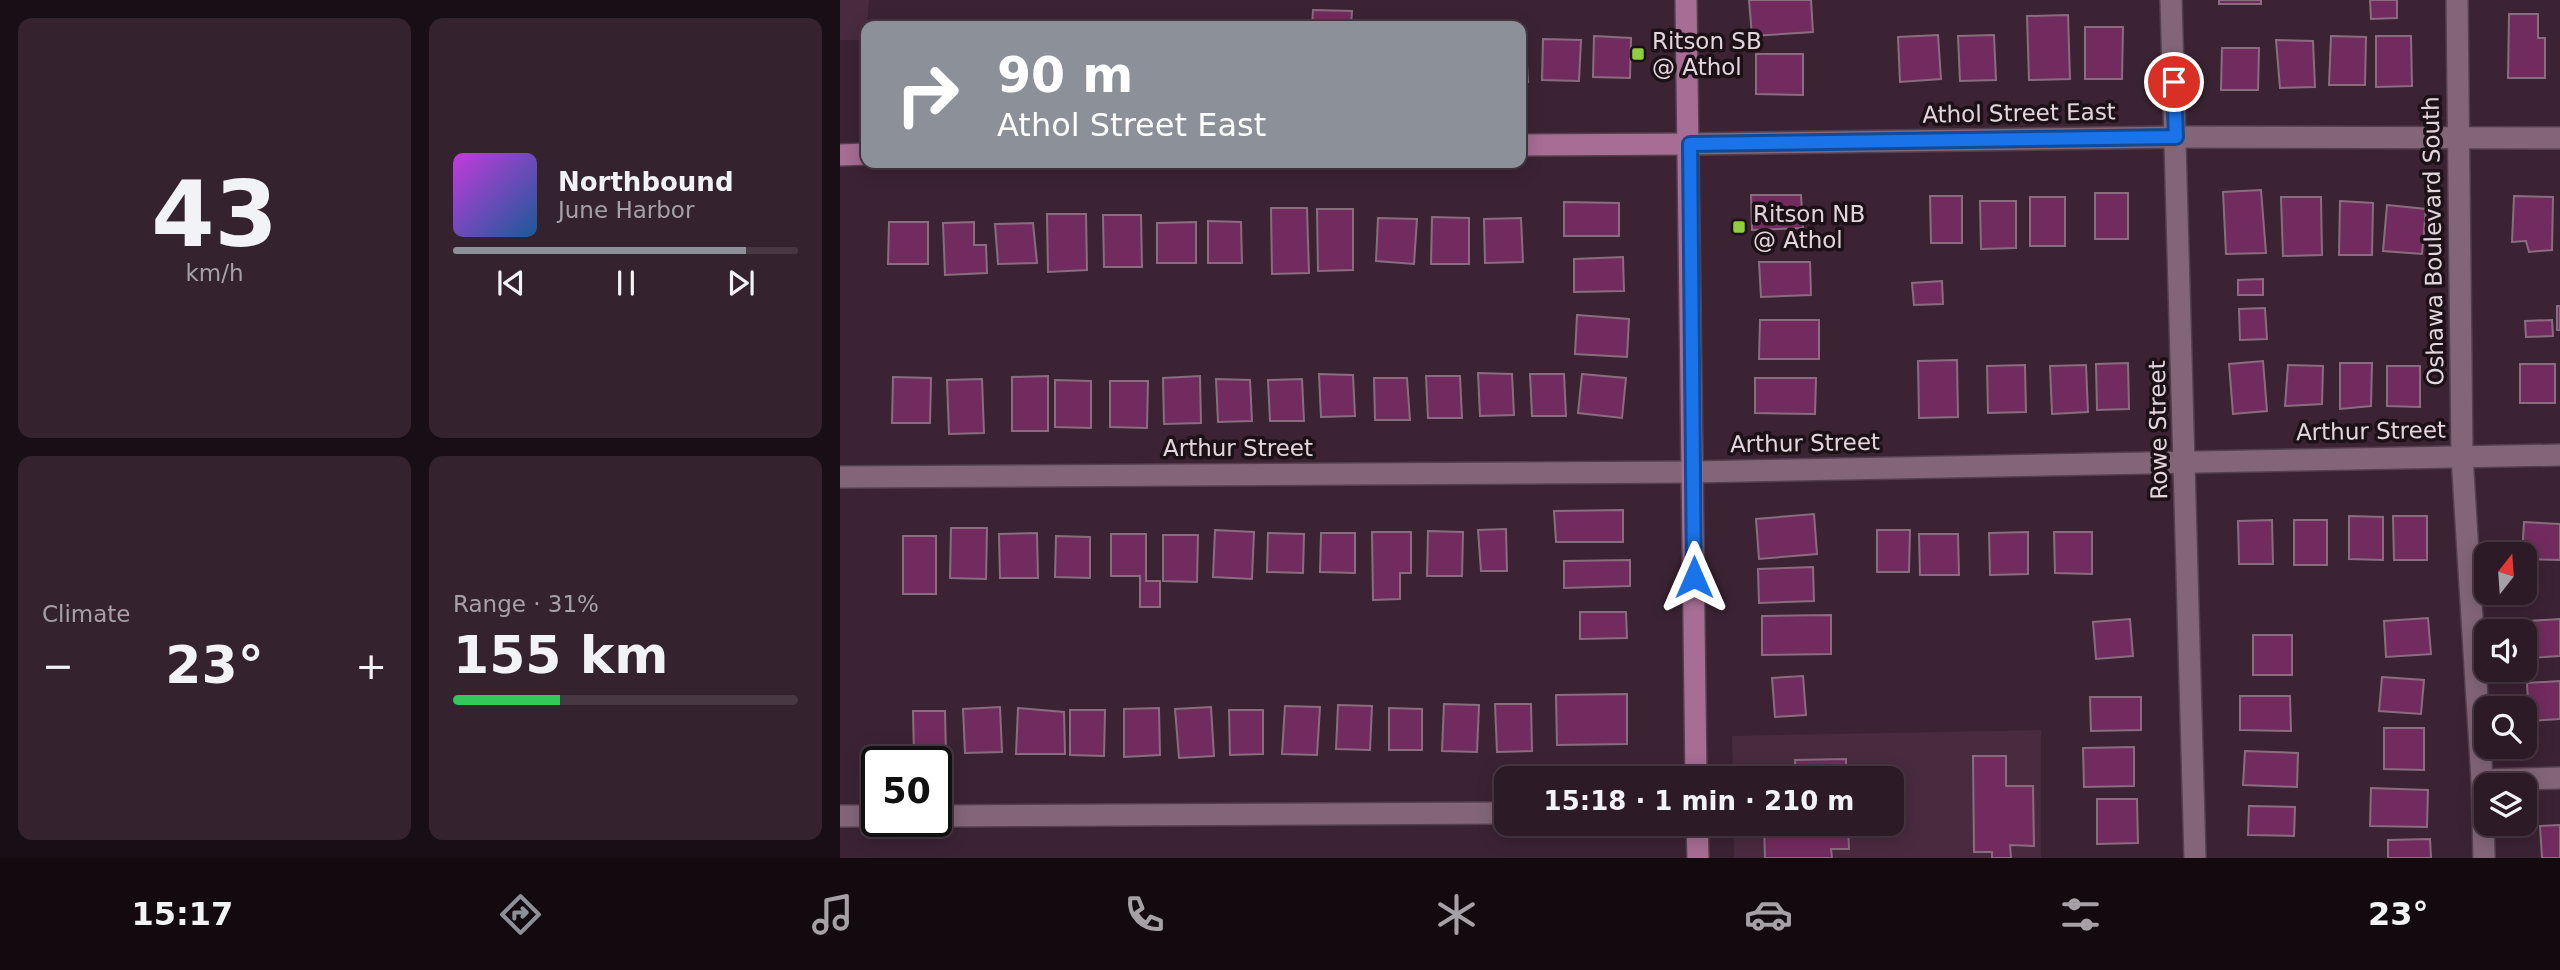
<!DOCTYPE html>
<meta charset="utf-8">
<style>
body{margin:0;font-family:"DejaVu Sans",sans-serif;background:#34232e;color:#f1f3f6;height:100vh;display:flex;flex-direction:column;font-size:26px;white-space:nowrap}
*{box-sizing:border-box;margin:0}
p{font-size:23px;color:#a6a1a7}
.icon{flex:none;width:38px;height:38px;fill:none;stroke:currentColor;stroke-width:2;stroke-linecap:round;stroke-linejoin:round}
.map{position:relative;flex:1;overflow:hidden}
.sheet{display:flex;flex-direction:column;gap:18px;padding:18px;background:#180e15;width:840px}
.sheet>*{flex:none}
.top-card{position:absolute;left:21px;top:21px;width:665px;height:147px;border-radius:14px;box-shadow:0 4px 18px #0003,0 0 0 2px #483843;background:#8c9099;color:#fff;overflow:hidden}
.needle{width:46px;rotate:17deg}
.buttons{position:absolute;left:1634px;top:542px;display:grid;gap:14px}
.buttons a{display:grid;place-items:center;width:63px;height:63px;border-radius:14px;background:#2c1a26;box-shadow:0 4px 18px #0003,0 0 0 2px #483843;font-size:35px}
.speed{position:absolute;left:21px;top:746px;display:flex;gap:14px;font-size:35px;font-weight:700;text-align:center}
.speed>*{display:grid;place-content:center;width:91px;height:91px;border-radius:50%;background:#2c1a26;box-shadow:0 4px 18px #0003,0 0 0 2px #483843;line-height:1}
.speed .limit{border:4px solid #111;border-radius:10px;background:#fff;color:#111}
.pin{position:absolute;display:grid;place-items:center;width:60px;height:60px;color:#fff;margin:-30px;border:4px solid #fff;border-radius:50%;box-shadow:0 2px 7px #0007}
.me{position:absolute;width:77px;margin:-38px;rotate:0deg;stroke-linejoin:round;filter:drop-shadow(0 0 5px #0008)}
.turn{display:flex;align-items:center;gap:24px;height:147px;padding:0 21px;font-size:32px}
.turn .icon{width:91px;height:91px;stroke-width:2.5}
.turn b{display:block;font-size:49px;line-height:60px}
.big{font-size:52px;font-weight:600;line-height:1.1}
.sheet .tile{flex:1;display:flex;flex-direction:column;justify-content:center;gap:10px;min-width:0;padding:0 24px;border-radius:14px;background:#34232e}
.sheet .dial{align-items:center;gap:0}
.dial b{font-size:91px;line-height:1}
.song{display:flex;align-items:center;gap:21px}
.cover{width:84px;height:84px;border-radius:10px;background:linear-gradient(135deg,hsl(290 70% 55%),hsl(210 70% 35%))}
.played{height:7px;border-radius:4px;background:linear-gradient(90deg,#8c9099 85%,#483843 85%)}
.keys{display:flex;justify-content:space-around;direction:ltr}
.heat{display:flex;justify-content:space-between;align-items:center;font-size:38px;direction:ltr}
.charge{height:10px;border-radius:5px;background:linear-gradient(90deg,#34c759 31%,#483843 0)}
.sheet .tiles{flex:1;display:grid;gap:18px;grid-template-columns:repeat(2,1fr)}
.trip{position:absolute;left:654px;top:766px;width:410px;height:70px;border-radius:14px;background:#2c1a26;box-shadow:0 4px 18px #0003,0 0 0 2px #483843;font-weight:600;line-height:70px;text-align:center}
.tab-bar{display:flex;height:112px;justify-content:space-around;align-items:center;background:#120a0f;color:#a6a1a7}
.tab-bar .icon{width:49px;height:49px}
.tab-bar .active{color:#8c9099}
.tab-bar b{font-size:32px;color:#f1f3f6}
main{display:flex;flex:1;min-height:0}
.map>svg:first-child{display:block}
</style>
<main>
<section class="sheet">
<div class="tiles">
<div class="tile dial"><b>43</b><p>km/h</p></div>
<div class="tile">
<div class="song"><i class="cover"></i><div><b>Northbound</b><p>June Harbor</p></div></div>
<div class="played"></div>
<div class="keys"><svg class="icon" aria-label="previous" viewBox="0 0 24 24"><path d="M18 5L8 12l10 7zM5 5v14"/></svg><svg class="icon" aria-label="pause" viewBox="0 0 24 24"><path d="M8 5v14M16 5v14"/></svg><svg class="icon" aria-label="next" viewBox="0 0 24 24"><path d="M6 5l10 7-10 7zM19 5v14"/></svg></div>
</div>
<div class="tile"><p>Climate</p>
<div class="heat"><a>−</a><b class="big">23°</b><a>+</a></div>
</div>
<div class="tile"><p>Range · 31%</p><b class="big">155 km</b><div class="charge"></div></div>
</div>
</section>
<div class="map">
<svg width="1720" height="858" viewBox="0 0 1720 858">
<rect width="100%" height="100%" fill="#3b2333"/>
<g fill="#492b3f">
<path d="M0 0H29L26 40H0Z"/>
<path d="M1201 730V858H894V824H1052V779H893L892 736Z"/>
</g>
<g fill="#722b5e" stroke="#896d7f" stroke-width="2">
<path d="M909 0H971L973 32 912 36Z"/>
<rect x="1379" y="0" width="42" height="4"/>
<path d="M1530 0H1557V18L1531 19Z"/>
<path d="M473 10 512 11 511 26H472Z"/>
<path d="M1669 14H1698V38H1705V78H1668Z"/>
<path d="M1228 15 1230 79 1189 80 1187 16Z"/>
<path d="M1245 27H1283L1282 79H1245Z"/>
<path d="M681 30H685L688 82H681Z"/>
<path d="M1098 35 1101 79 1060 82 1058 37Z"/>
<path d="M1154 35 1156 80 1120 81 1118 36Z"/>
<path d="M754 36 791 38 790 78 753 77Z"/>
<path d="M1491 36 1526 37 1525 85H1489Z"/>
<path d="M1536 36H1571L1572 86 1536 87Z"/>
<path d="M703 39 741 40 739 81 702 80Z"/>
<path d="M1436 40 1473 41 1475 87 1440 88Z"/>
<path d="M1382 48H1419L1418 90H1381Z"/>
<path d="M916 54H963V95L916 94Z"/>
<path d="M1421 190 1426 253 1386 254 1383 192Z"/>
<rect x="1255" y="193" width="33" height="46"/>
<path d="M911 195H961L963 228 912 230Z"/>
<path d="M1090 196H1122V243H1091Z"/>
<path d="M1674 196 1713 197 1712 250 1689 252 1686 241 1672 242Z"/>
<rect x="1190" y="197" width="35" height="49"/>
<path d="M1441 197H1481L1482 255 1443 256Z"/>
<path d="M1140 201H1176V248L1141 249Z"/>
<path d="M1500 201 1533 203 1532 255H1499Z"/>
<path d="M724 202 779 203V236H724Z"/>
<path d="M1547 205 1586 209 1582 254 1543 251Z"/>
<path d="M431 208H467L469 273 432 274Z"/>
<path d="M477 209H513V270L478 271Z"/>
<path d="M207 214H246L247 270 208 272Z"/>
<path d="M263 215H301L302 267H264Z"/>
<path d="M592 217 629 218V264H591Z"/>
<path d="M538 218 577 219 574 264 536 261Z"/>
<path d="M681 218 683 262 645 263 644 219Z"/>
<path d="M368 221 401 222 402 263H368Z"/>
<path d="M49 222H88V264H48Z"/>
<path d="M134 222V245H146L147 273 105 275 103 223Z"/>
<path d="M356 222V263H317V223Z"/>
<path d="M193 223 197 263 158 264 155 224Z"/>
<path d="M783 257 784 291 734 292V259Z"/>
<path d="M919 262H970L971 295 921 297Z"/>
<path d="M1423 279V295H1398V280Z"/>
<path d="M1102 281 1103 304 1074 305 1072 283Z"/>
<rect x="1717" y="306" width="3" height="24"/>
<path d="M1425 308 1427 339 1400 340 1399 309Z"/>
<path d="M737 315 789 319 787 357 735 354Z"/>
<path d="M920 320H979V359H919Z"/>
<path d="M1712 320 1713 336 1686 337 1685 321Z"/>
<path d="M1117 360 1118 417 1079 418 1078 361Z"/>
<path d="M1423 361 1427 411 1393 414 1389 364Z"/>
<path d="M1288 363 1289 409 1257 410 1256 364Z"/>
<path d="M1500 363H1532L1531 406 1500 409Z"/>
<rect x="1680" y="364" width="35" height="39"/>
<path d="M1185 365 1186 412 1148 413 1147 366Z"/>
<path d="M1246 365 1248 412 1212 414 1210 366Z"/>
<path d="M1448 365 1483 366 1482 404 1445 406Z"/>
<path d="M1547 366H1580V407L1547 406Z"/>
<path d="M638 373 672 374 674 415 640 416Z"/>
<path d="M479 374 513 375 515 416 481 417Z"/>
<path d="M690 374H724L726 416H692Z"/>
<path d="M742 374 786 378 782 418 738 413Z"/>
<path d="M208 376V431H172V377Z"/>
<path d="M360 376 361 423 324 424 323 378Z"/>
<path d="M586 376H620L622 418H588Z"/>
<path d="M53 377 91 378 90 423H52Z"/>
<path d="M534 378H567L570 420H535Z"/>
<path d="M915 378H976L975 414 915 413Z"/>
<path d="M142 379 144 433 109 434 107 380Z"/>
<path d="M376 379 410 380 412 421 378 422Z"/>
<path d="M462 379 464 421H430L428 380Z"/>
<path d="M215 380 251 381V428L215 427Z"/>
<path d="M270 381H308L307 428 270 427Z"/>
<path d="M783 510V542H716L714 511Z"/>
<path d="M974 514 977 554 919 559 916 519Z"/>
<path d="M1509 516 1543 517V560L1509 559Z"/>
<path d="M1553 516H1587V560H1554Z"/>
<path d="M1432 520 1433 564H1399L1398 521Z"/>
<rect x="1454" y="520" width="33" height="45"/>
<path d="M1684 522 1720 524V560L1685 559 1682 555Z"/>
<path d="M111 528H147L146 579 110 578Z"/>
<path d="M666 529 667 571H641L638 530Z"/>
<path d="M375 530 414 532 412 579 373 577Z"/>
<path d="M1037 530H1070L1069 572H1037Z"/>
<path d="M588 531 623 532 622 576H587Z"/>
<path d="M532 532H571V573H560V599L533 600Z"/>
<path d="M1188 532V574L1150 575 1149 533Z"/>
<path d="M1214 532H1252V574L1215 573Z"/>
<path d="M197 533 198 578H160L159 534Z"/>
<path d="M428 533 464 534 463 573 427 572Z"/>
<path d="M481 533H515V573L480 572Z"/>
<path d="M271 534H306V581H320V607H300V576H271Z"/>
<path d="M1079 534H1118L1119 575H1080Z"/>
<path d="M323 535H358L357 582 323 581Z"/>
<rect x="63" y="536" width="33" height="58"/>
<path d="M216 536 250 537V578L215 577Z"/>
<path d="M790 560V586L724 588V561Z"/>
<path d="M973 567 974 601 919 603 918 569Z"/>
<path d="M740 612H786L787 638 740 639Z"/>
<path d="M991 615V654L922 655V616Z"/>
<path d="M1588 618 1591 654 1546 657 1544 621Z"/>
<path d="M1290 619 1293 656 1256 659 1253 622Z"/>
<path d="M1720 619V656L1690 658 1688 621Z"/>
<rect x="1413" y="635" width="39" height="40"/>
<path d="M963 676 966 715 935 717 932 678Z"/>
<path d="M1542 677 1584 680 1581 714 1539 711Z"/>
<path d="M1720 681V719L1689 721 1687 683Z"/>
<path d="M787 694V744L717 745 716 695Z"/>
<path d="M1400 696H1450L1451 731 1400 730Z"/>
<path d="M1250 697H1301V730L1251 731Z"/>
<path d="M604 704 639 705 637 752 602 751Z"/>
<path d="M655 704H691L692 751 657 752Z"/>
<path d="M498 705 532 706 530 750 496 749Z"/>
<path d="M445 706 480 707 477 755 442 754Z"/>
<path d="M160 707 162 752 125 753 123 709Z"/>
<path d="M371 707 374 756 339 758 335 709Z"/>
<path d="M178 708 224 712 225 754H176Z"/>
<path d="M319 708 320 755 284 757V709Z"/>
<path d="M549 708 582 709V750H549Z"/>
<path d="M230 710H265L264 756 230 755Z"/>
<path d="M389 710H423V754L390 755Z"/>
<path d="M73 711H105L106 755 74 756Z"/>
<path d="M1544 728H1584V770L1544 769Z"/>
<path d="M1294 747V786L1244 787 1243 748Z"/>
<path d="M1405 751 1458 753 1457 787 1403 785Z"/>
<path d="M1133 756H1166V786H1193L1194 846 1170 845 1171 858H1152V852H1134Z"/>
<path d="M1006 759V779H956L955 760Z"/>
<path d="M1531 788 1588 790 1587 827 1530 826Z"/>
<path d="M1257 799H1297L1298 843 1257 844Z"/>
<path d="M1409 806 1455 807 1454 836 1408 835Z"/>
<path d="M924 824H1008L1009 849H991L992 858H925Z"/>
<path d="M1720 825V858H1702L1700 826Z"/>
<path d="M1590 839 1591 858H1548V840Z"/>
</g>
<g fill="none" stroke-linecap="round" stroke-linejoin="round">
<g stroke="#54404d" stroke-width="24">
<g id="minor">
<path d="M1331 0 1355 858"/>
<path d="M1617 0 1622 456 1642 780 1644 858"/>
<path d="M850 144 1336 137 1720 138"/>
<path d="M0 477 853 472 1720 455"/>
<path d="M1642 780 1720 778"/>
<path d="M0 816H37"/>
<path d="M96 816 667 813"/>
</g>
</g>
<g stroke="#54404d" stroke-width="24">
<g id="major">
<path d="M846 0 856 779"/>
<path d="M681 145 850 144"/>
<path d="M0 155 26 154"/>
<path d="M857 824 858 858"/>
</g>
</g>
<use href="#minor" stroke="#826678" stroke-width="21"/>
<use href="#major" stroke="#a76d94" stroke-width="21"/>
</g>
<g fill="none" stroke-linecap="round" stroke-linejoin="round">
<g stroke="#114b97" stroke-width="18">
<path id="route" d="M854 577 850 144 1336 137 1334 82"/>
</g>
<use href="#route" stroke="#1a73e8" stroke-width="12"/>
</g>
<g fill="#90cd41" stroke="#1b1117" stroke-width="2.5">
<rect x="791" y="47" width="14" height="14" rx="3.5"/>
<rect x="892" y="220" width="14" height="14" rx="3.5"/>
</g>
<g text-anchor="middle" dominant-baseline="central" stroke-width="7" stroke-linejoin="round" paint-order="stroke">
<g font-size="23" fill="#e4d4de" stroke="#1b1117" text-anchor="start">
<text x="812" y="41">Ritson SB<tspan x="812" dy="26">@ Athol</tspan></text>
<text x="913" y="214">Ritson NB<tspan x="913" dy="26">@ Athol</tspan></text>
</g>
<g font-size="23" fill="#e4d4de" stroke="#1b1117">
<text transform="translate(1179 113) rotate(-1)">Athol Street East</text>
<text transform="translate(1593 241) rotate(-91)">Oshawa Boulevard South</text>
<text transform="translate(1318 430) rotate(-91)">Rowe Street</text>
<text transform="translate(1531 431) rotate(-1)">Arthur Street</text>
<text transform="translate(965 443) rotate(-1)">Arthur Street</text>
<text x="398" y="448">Arthur Street</text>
</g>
</g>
</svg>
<div class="buttons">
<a><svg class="needle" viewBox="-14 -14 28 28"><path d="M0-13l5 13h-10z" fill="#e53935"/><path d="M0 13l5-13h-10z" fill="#a6a1a7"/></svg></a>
<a><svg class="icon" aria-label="sound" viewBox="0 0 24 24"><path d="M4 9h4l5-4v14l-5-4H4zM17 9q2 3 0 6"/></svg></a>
<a><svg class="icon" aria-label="search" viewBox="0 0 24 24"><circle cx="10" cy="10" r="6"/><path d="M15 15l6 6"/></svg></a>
<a><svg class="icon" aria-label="layers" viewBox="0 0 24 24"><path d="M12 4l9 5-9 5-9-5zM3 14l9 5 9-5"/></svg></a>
</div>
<div class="speed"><div class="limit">50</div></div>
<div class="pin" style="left:1334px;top:82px;background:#d93025"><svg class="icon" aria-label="arrive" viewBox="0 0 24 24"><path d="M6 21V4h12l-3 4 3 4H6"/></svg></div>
<svg class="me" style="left:854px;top:577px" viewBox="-20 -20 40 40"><path d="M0-17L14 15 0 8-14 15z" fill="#1a73e8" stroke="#fff" stroke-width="4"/></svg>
<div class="trip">15:18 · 1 min · 210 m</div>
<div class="top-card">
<div class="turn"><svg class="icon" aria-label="right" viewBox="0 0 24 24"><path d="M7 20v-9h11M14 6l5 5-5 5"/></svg><div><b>90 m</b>Athol Street East</div></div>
</div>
</div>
</main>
<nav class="tab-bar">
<b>15:17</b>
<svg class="icon active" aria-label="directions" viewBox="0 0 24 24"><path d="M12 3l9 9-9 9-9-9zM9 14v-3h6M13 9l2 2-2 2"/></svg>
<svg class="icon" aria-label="music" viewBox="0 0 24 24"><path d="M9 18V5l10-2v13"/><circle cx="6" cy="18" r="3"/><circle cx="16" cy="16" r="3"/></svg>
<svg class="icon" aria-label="phone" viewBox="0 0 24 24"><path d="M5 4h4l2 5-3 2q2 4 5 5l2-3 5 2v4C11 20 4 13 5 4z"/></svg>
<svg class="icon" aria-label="climate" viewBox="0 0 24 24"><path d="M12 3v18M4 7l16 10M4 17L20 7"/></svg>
<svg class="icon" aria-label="car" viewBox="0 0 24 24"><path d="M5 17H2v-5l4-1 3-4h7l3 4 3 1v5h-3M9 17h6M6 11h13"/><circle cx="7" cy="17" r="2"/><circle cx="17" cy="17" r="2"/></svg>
<svg class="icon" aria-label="filters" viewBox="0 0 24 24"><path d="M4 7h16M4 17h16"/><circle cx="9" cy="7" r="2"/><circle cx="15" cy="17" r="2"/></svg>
<b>23°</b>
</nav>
